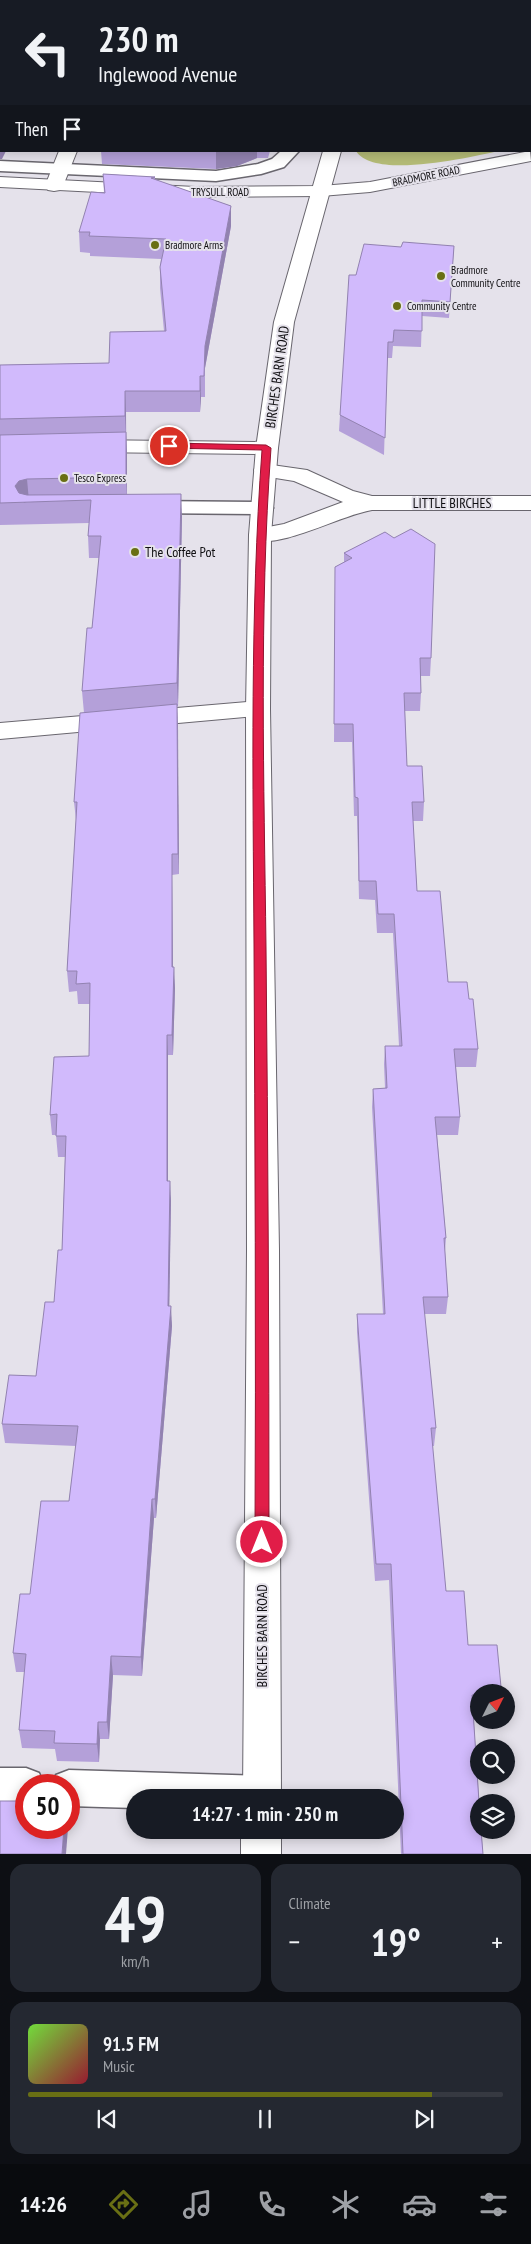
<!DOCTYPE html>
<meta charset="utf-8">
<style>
body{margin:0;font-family:"PT Sans Narrow",sans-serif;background:#242831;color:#f1f3f6;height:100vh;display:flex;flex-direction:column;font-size:19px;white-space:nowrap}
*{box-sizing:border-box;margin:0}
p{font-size:16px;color:#9ea1a6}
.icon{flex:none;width:28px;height:28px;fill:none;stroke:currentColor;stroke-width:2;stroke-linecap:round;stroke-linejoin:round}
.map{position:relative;height:1854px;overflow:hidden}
.panel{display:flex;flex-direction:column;gap:10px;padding:10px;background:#0d0f14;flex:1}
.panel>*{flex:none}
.banner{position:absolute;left:0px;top:0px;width:531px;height:152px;box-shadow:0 2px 12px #0003;background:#171b24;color:#f1f3f6;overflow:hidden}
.needle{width:32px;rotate:48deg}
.controls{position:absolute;left:470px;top:1684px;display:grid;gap:10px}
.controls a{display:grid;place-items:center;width:45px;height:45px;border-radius:50%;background:#171b24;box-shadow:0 2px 12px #0003;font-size:25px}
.speed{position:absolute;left:15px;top:1774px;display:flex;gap:10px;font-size:25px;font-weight:700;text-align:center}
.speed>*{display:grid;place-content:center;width:65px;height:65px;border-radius:50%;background:#171b24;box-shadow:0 2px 12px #0003;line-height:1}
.speed .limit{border:8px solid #d22;background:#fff;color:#111}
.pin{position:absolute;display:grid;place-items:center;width:42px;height:42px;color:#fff;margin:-21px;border:2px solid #fff;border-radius:50%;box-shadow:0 1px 5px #0007}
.me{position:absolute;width:55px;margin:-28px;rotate:0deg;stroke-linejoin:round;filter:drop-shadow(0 0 4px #0008)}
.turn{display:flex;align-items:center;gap:18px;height:105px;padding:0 15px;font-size:22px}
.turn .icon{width:65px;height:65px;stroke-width:2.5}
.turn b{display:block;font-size:35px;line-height:42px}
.then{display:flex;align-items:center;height:48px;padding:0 15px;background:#0003;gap:10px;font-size:19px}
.big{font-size:38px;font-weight:700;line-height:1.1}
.panel .tile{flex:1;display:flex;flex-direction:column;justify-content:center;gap:8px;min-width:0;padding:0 18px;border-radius:15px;background:#242831}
.panel .dial{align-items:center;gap:0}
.dial b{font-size:65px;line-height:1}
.song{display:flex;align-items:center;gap:15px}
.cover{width:60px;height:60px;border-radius:8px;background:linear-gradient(135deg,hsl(100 70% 55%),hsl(350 70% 35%))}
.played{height:5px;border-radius:2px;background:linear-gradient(90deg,#696f14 85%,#363941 85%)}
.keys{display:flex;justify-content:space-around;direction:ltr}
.heat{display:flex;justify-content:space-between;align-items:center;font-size:28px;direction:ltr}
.panel .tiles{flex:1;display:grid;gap:10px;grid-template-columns:1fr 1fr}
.tile:last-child{grid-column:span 2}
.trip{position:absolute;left:126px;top:1789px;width:278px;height:50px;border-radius:25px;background:#171b24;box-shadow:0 2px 12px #0003;font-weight:700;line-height:50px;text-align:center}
.tabs{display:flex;height:80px;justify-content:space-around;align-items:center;background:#090b0e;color:#9ea1a6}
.tabs .icon{width:35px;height:35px}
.tabs .on{color:#696f14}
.tabs b{font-size:22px;color:#f1f3f6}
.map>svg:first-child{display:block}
</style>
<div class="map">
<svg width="531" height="1854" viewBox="0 0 531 1854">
<rect width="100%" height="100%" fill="#e5e2eb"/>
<g fill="#b5bc77">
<path d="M362 0H531V144L530 1Z"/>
<path d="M356 151H499C470 157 374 180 356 151Z"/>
</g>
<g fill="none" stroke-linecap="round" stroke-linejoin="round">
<g stroke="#69666e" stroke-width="3">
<g id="service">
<path d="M281 151H299L284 167 261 174 216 181 0 171V161L216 171 258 164 272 159Z"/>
<path d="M145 501 262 502 269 504 273 508 269 512 262 514 145 513 138 511 134 507 138 503Z"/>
<path d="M0 1768H26L39 1773 44 1785H26V1804H0Z"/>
<path d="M69 1770 262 1776 275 1781 280 1794 279 1798H135V1808L69 1806V1785H52L56 1775Z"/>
</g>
</g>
<g stroke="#69666e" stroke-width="2">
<g id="minor">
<rect x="71" y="0" width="16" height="1"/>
<path d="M59 151H77L63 186 60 190 54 191 48 190 45 186Z"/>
<path d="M88 440 267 442 275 443 278 448 275 453 267 454 88 452 80 451 77 446 80 441Z"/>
<path d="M265 464 307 470 353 491 372 496H531V510H372C338 516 284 548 252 540L249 535 252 530 284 524 343 502 294 481 257 475 254 470 257 465Z"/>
<path d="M258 701 267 703 270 709 267 715 0 739V723Z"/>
</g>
</g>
<g stroke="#69666e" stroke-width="2">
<path id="tertiary" d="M530 151 531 161 370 192 321 196 195 197 0 187V177L195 187 321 186 370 182Z"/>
</g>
<g stroke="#69666e" stroke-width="2">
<g id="secondary">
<rect x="339" y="0" width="16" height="1"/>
<path d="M323 151H341L294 322 278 448 271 535 270 709 279 1250 281 1798H243L247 1250 246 709 249 535 256 448 274 322Z"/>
<rect x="241" y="1830" width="40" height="24"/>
</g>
</g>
<use href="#service" fill="#fff" fill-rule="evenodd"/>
<use href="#minor" fill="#fff" fill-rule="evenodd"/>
<use href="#tertiary" fill="#fff" fill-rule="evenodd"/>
<use href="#secondary" fill="#fff" fill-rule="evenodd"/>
</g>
<g fill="#b4a0d9">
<path d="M101 151H270L268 158H257L237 166 216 169 102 164Z"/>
<path d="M103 174 155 177V180L231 206V226L205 368V397H201L200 412H126L127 494 182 516 178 706H177L179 874 172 875 173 967 175 988 173 1055H168V1181L171 1201 169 1306 172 1326 156 1518H154L142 1676 113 1675 109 1739H100L99 1762 57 1761 55 1749 22 1748 19 1730 25 1672H16L13 1653 30 1594 69 1501 76 1446 5 1443 2 1424 36 1376 54 1302 62 1250 65 1157H58L56 1135H52L50 1115 89 1056 90 1004H78L77 991 69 992 67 971 76 820 74 802 84 713 82 691 92 628 99 558H89L88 536 89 523 0 525V365L109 363 164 331 160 288V267L161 259 90 256V253L80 252 79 232 104 193Z"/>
<path d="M454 246 449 318 422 316 421 347 393 346 392 358H387L384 455 339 431 340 415 356 275 401 247Z"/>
<path d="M385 532 431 658 430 676H420L421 693 420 711H405L407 766 424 802 423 821H413L417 891 448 982 469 999 478 1049 476 1067H456L460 1117 458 1135H437L446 1238 445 1251 448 1297 446 1314H424L436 1428 434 1446H432L446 1591 468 1645 501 1687 500 1692H479V1710L473 1711 483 1854H401L389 1580 375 1581 357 1332V1314H383L372 1107 373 1089 385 1088 384 1064 385 1046H399L393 933H377L375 900 359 899 357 816H354L352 742H334L335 585V567L344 562V553Z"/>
</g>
<g fill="#9282b0">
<path d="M1 140V151H6L2 159H0V142Z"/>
<path d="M218 151H257V158L237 166 216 169V152Z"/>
<path d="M231 206V226L205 368V397V346Z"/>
<path d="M200 376 201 397 200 412Z"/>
<path d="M125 391 126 412V437L125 416Z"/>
<path d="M126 432 127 453V499L126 477Z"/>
<path d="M27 479 29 501 24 503 15 486 19 481Z"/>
<path d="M181 494 182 516 178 706 177 683Z"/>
<path d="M177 704 178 725 179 874 178 854Z"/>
<path d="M172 854V875L173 988 172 967Z"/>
<path d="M174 967 175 988 173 1055 172 1035Z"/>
<path d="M167 1035 168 1055V1201L167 1181Z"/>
<path d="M170 1181 171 1201 169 1326 168 1306Z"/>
<path d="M171 1306 172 1326 156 1518 155 1499Z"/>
<path d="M152 1499 154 1518 142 1676 141 1657Z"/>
<path d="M111 1656 113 1675 109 1739 107 1722Z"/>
<path d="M98 1722 100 1739 99 1762 97 1744Z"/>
<path d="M64 1828H68L66 1854H62Z"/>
</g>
<g fill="#d1bafc" stroke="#9282b0">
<path d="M0 0H24V1H1V140L0 142Z"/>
<rect x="124" y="0" width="48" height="1"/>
<path d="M252 0H315V1H251Z"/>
<path d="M103 174 155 177 151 178 231 206 205 346 204 376H200V391H125V416L0 419V365L109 363 110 332 166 331 160 267 166 239 89 236 90 232H79L91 192 105 193Z"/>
<path d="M403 242 454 246 450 302 422 300V331L394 330 393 342H388L385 438 340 415 349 275H356L364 244 401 247Z"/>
<path d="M126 432V477L27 479 19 481 15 486 19 493 27 495 181 494 177 683 82 691 87 628H92L101 536H88L91 500 0 503V435Z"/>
<path d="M411 529 435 544 431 658H420L421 693H404L407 766H422L424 802H412L417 891H440L448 982H467L469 999H473L478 1049H454L460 1117H435L446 1238H444L448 1297H423L436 1428H431L446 1591H464L468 1645H497L501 1687 489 1688V1692H479V1695H472L479 1802V1830H481L483 1854H403L391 1564H376L357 1314H385L373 1089 387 1088 385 1046H402L394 914H378L376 881H359L358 798 355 797 353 724H334L335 567 352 558 344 553 385 532 394 538Z"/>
<path d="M177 704 178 854H172V967H174L172 1035H167V1181H170L168 1306H171L155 1499H152L141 1657 111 1656 107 1722H98L97 1744 54 1743 55 1731 19 1730 26 1654 13 1653 20 1594H30L41 1501H69L78 1426 2 1424 9 1375 36 1376 45 1302H54L58 1250H62L66 1136H56L57 1114 50 1115 54 1057 89 1056 90 983 76 984 77 971H67L77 802H74L80 713Z"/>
<path d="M0 1801H26V1828H64L62 1854H0Z"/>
</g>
<path fill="#e11d48" stroke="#92132f" d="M169 443 266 445 271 448C259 614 264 781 266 948 268 1146 269 1344 269 1542L267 1546 262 1548 257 1546 255 1542C256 1342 255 1143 254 944 253 779 250 614 262 450L166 448V444Z"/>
<g fill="#696f14" stroke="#e5e2eb" stroke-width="2">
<circle cx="155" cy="245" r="5"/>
<circle cx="441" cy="276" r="5"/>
<circle cx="397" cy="306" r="5"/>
<circle cx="64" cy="478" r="5"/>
<circle cx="135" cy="552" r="5"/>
</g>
<g text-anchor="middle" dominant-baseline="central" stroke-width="4" stroke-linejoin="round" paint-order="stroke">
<g font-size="11" fill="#100f12" stroke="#e5e2eb">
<text transform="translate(426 176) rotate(-11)">BRADMORE ROAD</text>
<text x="220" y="192">TRYSULL ROAD</text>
</g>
<g font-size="11" fill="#100f12" stroke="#e5e2eb" text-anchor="start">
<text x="165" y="245">Bradmore Arms</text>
<text x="451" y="270">Bradmore<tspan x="451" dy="13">Community Centre</tspan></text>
<text x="407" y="306">Community Centre</text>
<text x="74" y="478">Tesco Express</text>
</g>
<g font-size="14" fill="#100f12" stroke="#e5e2eb">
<text transform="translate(277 377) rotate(-82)">BIRCHES BARN ROAD</text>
<text x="452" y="503">LITTLE BIRCHES</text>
<text transform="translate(262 1636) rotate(-90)">BIRCHES BARN ROAD</text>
</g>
<g font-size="14" fill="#100f12" stroke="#e5e2eb" text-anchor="start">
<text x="145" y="552">The Coffee Pot</text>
</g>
</g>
</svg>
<div class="controls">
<a><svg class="needle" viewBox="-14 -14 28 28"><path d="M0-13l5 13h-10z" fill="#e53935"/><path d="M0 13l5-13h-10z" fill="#9ea1a6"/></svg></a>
<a><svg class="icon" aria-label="search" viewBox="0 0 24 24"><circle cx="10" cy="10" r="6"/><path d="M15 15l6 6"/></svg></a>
<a><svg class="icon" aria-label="layers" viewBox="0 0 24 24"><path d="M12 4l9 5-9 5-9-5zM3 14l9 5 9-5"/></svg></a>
</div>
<div class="speed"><div class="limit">50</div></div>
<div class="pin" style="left:169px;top:446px;background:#d93025"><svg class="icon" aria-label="arrive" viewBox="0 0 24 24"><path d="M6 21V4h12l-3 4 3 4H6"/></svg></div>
<svg class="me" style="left:262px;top:1542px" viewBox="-20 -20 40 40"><circle r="17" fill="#e11d48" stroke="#fff" stroke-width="3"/><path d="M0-11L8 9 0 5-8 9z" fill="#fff"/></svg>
<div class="trip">14:27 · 1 min · 250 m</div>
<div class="banner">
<div class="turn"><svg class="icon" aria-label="left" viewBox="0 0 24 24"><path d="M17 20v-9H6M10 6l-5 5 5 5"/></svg><div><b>230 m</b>Inglewood Avenue</div></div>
<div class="then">Then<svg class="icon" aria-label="arrive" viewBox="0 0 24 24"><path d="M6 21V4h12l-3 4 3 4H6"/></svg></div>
</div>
</div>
<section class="panel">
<div class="tiles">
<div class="tile dial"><b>49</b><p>km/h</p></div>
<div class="tile"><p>Climate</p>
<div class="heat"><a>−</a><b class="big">19°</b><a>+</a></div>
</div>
<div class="tile">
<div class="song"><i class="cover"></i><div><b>91.5 FM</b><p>Music</p></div></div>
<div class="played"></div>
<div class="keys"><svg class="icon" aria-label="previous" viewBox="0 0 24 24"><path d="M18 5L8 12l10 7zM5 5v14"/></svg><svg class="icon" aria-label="pause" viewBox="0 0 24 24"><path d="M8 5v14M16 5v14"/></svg><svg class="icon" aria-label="next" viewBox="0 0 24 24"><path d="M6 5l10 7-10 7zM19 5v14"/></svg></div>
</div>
</div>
</section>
<nav class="tabs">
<b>14:26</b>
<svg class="icon on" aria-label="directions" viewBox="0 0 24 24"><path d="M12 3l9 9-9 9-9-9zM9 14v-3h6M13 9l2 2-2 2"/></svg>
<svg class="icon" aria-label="music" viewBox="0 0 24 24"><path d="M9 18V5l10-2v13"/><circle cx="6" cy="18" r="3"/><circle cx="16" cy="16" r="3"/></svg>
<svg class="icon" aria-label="phone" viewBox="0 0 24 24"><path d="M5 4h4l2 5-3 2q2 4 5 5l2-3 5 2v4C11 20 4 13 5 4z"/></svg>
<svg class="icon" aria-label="climate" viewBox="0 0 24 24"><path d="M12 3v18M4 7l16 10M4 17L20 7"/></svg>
<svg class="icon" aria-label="car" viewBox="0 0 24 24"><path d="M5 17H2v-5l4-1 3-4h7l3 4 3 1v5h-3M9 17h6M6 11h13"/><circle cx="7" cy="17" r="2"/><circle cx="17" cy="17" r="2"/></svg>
<svg class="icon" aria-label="filters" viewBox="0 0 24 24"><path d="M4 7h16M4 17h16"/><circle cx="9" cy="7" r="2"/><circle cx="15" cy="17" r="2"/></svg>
</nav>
